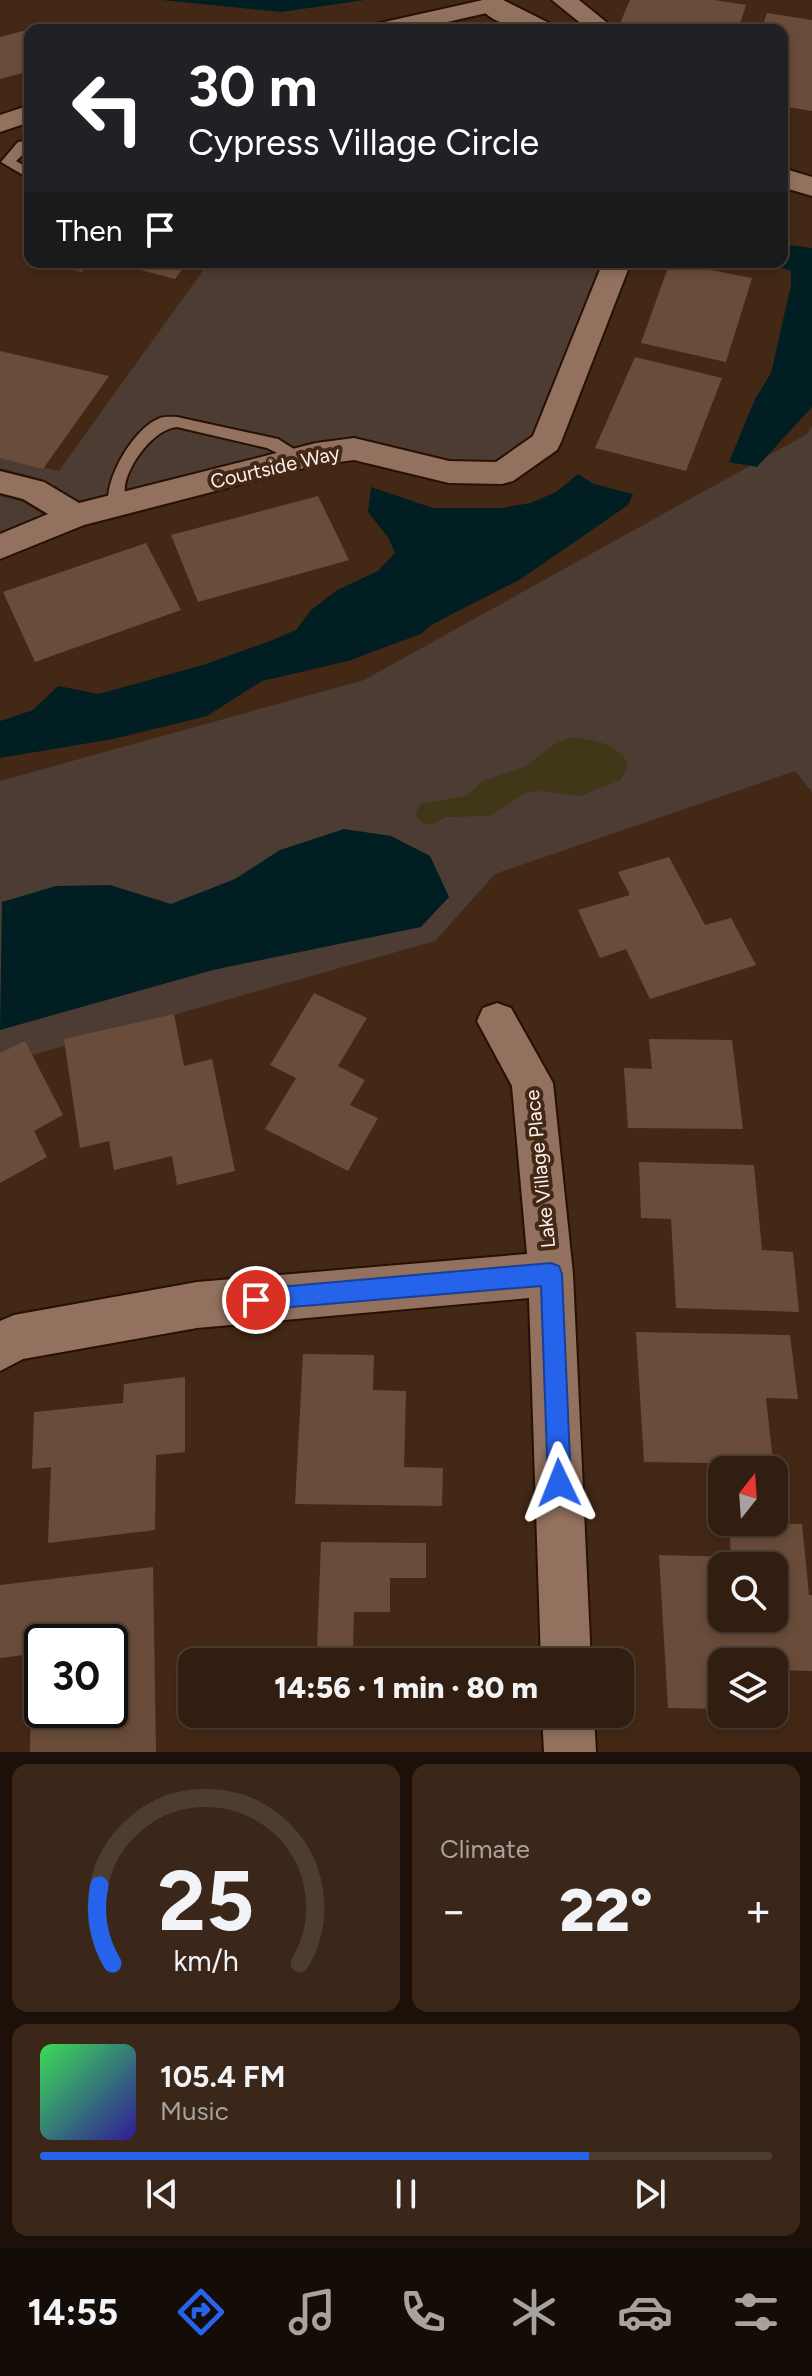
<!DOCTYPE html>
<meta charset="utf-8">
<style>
body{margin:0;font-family:Figtree,sans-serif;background:#3a2719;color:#f1f3f6;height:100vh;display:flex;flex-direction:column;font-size:30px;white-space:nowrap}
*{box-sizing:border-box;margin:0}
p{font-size:26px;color:#a8a29f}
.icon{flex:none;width:44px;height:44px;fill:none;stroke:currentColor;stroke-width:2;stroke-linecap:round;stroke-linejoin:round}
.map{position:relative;height:1752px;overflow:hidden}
.side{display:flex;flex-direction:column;gap:12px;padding:12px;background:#1c1009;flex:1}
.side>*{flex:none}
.guide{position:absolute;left:24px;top:24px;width:764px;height:244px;border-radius:16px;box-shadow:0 4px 12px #0003,0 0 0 2px #4d3c30;background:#202124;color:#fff;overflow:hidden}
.needle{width:52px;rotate:17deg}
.fabs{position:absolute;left:708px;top:1456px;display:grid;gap:16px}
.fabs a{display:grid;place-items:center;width:80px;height:80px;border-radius:16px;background:#321e10;box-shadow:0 4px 12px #0003,0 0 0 2px #4d3c30;font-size:40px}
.speed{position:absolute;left:24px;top:1624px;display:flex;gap:16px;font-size:40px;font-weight:700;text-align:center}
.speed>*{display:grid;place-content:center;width:104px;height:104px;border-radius:50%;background:#321e10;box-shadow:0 4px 12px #0003,0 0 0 2px #4d3c30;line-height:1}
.speed .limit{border:4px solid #111;border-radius:12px;background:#fff;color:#111}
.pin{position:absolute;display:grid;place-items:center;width:68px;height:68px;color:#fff;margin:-34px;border:4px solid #fff;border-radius:50%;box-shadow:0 2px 8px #0007}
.me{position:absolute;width:88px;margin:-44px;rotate:358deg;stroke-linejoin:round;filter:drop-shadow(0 0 6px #0008)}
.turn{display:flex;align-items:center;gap:28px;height:168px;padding:0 32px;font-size:36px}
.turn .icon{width:104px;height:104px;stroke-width:2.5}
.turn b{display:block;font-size:56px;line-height:68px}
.then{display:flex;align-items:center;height:76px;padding:0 32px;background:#0003;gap:16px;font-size:30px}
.big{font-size:60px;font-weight:800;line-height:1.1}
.side .card{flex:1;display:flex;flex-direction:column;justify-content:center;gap:12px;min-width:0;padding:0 28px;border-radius:16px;background:#3a2719}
.side .dial{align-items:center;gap:0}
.dial svg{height:208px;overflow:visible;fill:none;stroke:#4d3c30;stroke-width:7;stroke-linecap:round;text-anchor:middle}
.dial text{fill:#f1f3f6;stroke:none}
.song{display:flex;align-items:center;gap:24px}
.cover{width:96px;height:96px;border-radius:12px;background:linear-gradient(135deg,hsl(130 70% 55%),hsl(250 70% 35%))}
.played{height:8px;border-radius:4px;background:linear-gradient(90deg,#2563eb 75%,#4d3c30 75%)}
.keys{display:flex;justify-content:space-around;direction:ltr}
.heat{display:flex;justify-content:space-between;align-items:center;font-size:44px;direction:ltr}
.side .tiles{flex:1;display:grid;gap:12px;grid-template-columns:1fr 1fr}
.card:last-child{grid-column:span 2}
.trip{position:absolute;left:178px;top:1648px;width:456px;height:80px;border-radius:16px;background:#321e10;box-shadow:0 4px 12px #0003,0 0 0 2px #4d3c30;font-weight:800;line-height:80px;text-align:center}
.tab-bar{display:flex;height:128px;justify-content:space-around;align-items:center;background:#140c06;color:#a8a29f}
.tab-bar .icon{width:56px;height:56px}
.tab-bar .selected{color:#2563eb}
.tab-bar b{font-size:36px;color:#f1f3f6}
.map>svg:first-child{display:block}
</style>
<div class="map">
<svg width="812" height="1752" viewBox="0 0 812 1752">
<rect width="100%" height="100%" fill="#432816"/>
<g fill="#4c3c33">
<path d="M209 262H603L533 436 497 461 453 460 353 437 313 443 81 503 41 479 0 468V457L59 471Z"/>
<path d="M812 426V792L795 771 495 874 435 941 0 1064V781L364 680 807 434Z"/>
<path d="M0 496 23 502 45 516 0 534Z"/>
</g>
<path fill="#3f3717" d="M573 737C596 741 617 743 628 764L621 780 579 796 542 791 525 793 490 816 445 817 435 824H424L415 815 420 804 466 796 483 781 524 767 555 744Z"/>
<g fill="#011f22">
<path d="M162 0H365L281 12Z"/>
<path d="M782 244 812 248V407L757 467 729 462 755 399 771 373 791 285V271L769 262H782Z"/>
<path d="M578 474 594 484 633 494 628 505 521 579 431 625 421 634 348 661 262 681 207 716 113 739 0 758V721L33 710 58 686 99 694 206 664 270 641 296 630 310 611 337 590 378 571 395 553 389 539 368 512 371 487 433 508H501L531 503 556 492Z"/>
<path d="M344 829 391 836 430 856 449 897 421 927 213 970 0 1030 2 902 56 886 110 885 171 904 235 879 280 850Z"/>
</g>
<g fill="#6a4c3a" fill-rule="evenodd">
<path d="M630 0H714L746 5 738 30 618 28Z"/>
<path d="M767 13 812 20V111L782 106V64L790 36 782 34V30H761Z"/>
<path d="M27 30 30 35V71L0 79V37Z"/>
<path d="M45 262H90L82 272Z"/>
<path d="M110 262H187L175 279Z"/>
<path d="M670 262 752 278 726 362 641 343Z"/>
<path d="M0 351 109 376 43 469 0 458Z"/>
<path d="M635 357 722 378 686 471 595 448Z"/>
<path d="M318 496 349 560 198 602 171 535Z"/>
<path d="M146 543 181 610 35 662 3 592Z"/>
<path d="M669 857 705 925 731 918 756 965 650 999 626 949 600 958 578 910 630 895 618 872Z"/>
<path d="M314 993 367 1018 338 1066 365 1080 350 1105 378 1118 348 1171 265 1129 296 1078 270 1065Z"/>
<path d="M174 1014 184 1066 212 1059 235 1171 177 1185 172 1156 114 1170 109 1141 80 1148 64 1039Z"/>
<path d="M649 1039 732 1040 743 1129 628 1128 624 1068 652 1069Z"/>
<path d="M25 1041 63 1115 34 1131 47 1157 0 1183V1053Z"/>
<path d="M639 1162 754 1165 762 1250 793 1252 799 1312 676 1308 671 1219 641 1218Z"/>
<path d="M636 1332 790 1335 798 1399 766 1398 774 1470H722V1498H712L709 1463 644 1462Z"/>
<path d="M303 1354 374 1355 373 1390 406 1391 404 1467 443 1468 442 1506 295 1504Z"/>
<path d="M185 1377V1452L156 1455 155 1530 48 1543 51 1467 32 1469 34 1412 123 1403 124 1384Z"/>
<path d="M729 1523 802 1524 809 1595H812V1671L774 1670V1662H722V1709L668 1708 659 1555 731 1557ZM722 1566H774V1618H722Z"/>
<path d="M321 1542 426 1543V1578H390V1612H354L353 1649 317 1648Z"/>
<path d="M153 1567 156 1752H30L32 1654 0 1658V1585ZM42 1642H110V1710H42Z"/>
</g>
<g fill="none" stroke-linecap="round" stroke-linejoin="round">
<g stroke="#291001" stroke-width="4">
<g id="service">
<path d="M30 140V148L16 161 30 169V179L1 162 18 142Z"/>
<path d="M177 417 278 439 308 458 300 464 267 448 177 427C154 429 129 463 125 485 124 494 126 502 122 510H110C100 485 133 429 158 419 163 416 171 417 177 417Z"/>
</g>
</g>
<g stroke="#291001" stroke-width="4">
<g id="minor">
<path d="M483 0H500L504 5 500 10 412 30H368L371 25Z"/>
<path d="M552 0H579L616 30H589Z"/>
<path d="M30 105V122L0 132V115Z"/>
<path d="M603 262H631L561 442 557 450 513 481 502 484 449 483 354 460 316 465 84 525 0 559V534L48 514 23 499 0 493V471L44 482 79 503 316 443 354 438 449 461 496 462 533 436Z"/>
<path d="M497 1003 511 1008 553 1083 573 1274 591 1662H541L529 1298 197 1328 23 1359 0 1371V1321L14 1315 197 1282 527 1254 512 1086 477 1021 483 1008Z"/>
<path d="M542 1714H594L596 1752H544Z"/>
</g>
</g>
<g stroke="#291001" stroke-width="4">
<g id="tertiary">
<path d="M482 0H503L551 24 555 30C529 30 495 29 478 5Z"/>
<path d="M782 168 812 177V196L782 187Z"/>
</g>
</g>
<use href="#service" fill="#92725f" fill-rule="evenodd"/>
<use href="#minor" fill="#92725f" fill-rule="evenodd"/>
<use href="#tertiary" fill="#92725f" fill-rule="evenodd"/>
</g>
<path fill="#2563eb" stroke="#184099" stroke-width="2" d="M551 1263 559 1266 562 1274 571 1483 568 1491 559 1494 551 1491 548 1483 541 1286 256 1310 249 1307 246 1300 249 1292 256 1289Z"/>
<g text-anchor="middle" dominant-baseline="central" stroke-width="8" stroke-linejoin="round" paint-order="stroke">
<g font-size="20" fill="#fdf2ec" stroke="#432816">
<text transform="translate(275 467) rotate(-13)">Courtside Way</text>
<text transform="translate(540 1169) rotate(-96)">Lake Village Place</text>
</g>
</g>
</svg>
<div class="fabs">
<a><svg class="needle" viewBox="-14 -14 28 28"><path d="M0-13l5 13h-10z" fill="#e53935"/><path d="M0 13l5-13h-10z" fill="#a8a29f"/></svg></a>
<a><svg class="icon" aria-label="search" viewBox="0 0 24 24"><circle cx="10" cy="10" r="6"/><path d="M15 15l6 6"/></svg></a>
<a><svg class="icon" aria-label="layers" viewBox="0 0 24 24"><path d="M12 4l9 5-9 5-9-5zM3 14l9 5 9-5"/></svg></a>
</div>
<div class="speed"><div class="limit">30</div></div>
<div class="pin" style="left:256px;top:1300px;background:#d93025"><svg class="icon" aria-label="arrive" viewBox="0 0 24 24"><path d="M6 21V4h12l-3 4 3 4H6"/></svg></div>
<svg class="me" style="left:559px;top:1483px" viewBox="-20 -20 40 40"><path d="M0-17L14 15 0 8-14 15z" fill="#2563eb" stroke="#fff" stroke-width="4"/></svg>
<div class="trip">14:56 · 1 min · 80 m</div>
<div class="guide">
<div class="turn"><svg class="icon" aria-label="left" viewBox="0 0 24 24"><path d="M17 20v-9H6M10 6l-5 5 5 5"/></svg><div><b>30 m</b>Cypress Village Circle</div></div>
<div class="then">Then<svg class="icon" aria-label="arrive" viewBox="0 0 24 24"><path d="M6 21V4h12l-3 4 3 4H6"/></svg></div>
</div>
</div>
<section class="side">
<div class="tiles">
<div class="card dial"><svg viewBox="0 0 100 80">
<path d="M14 69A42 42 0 1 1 86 69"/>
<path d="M14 69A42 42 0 0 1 9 39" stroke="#2563eb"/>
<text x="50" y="56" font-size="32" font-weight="700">25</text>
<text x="50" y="72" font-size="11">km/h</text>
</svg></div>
<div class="card"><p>Climate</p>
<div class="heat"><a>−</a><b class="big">22°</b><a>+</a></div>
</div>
<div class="card">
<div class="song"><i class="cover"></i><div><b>105.4 FM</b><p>Music</p></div></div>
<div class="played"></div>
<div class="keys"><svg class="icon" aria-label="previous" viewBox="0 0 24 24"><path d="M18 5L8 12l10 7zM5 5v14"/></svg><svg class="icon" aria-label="pause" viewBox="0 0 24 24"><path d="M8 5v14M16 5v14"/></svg><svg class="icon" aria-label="next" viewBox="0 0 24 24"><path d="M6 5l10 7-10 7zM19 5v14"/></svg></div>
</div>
</div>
</section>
<nav class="tab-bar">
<b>14:55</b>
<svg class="icon selected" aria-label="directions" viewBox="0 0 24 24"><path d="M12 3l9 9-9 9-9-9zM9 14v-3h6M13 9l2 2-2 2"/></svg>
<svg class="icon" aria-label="music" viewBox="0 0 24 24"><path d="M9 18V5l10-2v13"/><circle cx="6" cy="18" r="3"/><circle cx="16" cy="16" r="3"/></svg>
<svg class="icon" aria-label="phone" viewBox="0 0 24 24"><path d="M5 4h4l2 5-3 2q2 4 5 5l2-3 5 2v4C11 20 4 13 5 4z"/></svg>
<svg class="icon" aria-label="climate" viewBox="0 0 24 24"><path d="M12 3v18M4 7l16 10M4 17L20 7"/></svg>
<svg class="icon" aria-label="car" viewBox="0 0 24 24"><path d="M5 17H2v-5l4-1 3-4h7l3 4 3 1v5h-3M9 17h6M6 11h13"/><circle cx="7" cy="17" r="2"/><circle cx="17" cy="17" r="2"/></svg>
<svg class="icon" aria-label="filters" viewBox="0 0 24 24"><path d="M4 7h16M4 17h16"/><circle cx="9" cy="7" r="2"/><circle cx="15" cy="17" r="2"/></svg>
</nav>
